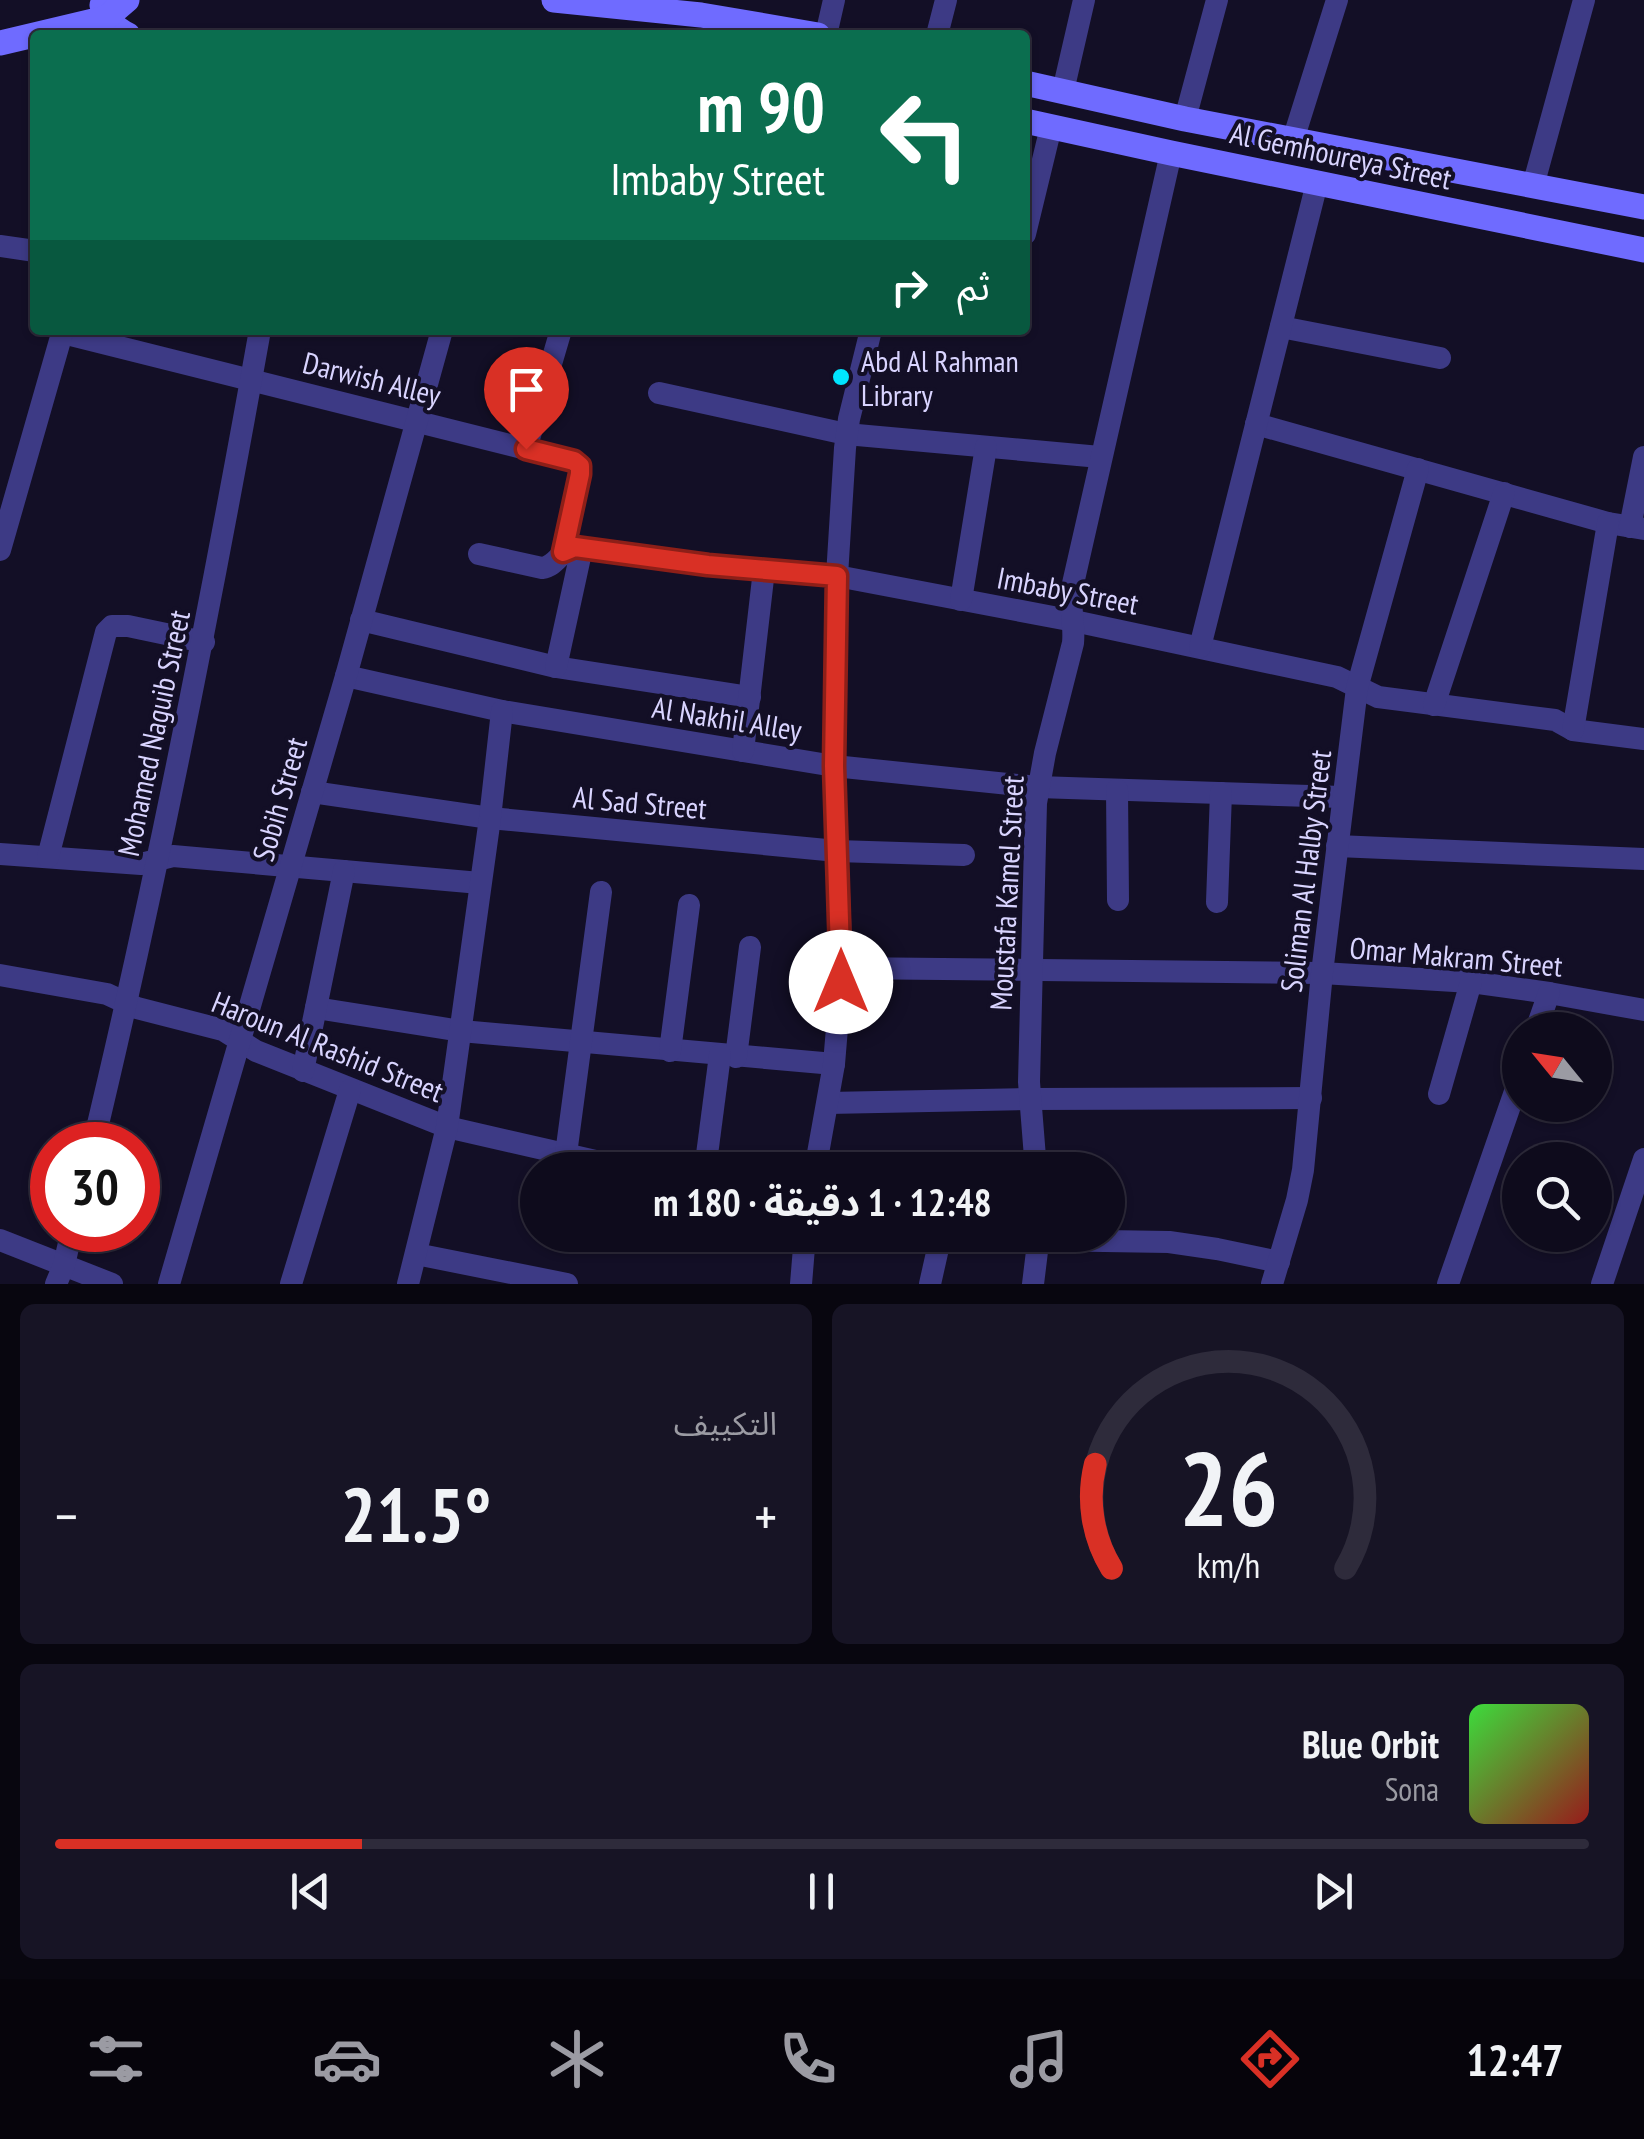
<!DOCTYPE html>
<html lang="ar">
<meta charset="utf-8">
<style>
body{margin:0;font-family:"PT Sans Narrow","Noto Sans Arabic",sans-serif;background:#171425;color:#f1f3f6;direction:rtl;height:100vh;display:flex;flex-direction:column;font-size:38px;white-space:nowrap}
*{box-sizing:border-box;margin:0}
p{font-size:32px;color:#9b9ba3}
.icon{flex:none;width:55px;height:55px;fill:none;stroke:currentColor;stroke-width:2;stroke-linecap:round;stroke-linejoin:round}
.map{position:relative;height:1284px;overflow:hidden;direction:ltr}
.details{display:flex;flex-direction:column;gap:20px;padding:20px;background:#08060f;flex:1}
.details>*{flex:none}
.guide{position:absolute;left:30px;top:30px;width:1000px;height:305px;border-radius:10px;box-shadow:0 2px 8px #0004,0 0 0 2px #2e2b3b;direction:rtl;background:#0b6e4f;color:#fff;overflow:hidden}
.needle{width:65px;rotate:300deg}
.controls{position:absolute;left:1502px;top:1012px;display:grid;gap:20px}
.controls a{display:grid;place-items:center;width:110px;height:110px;border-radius:50%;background:#0e0b1c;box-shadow:0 2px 8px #0004,0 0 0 2px #2e2b3b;font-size:50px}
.speed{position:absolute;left:30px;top:1122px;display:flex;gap:20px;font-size:50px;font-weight:700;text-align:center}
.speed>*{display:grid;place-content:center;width:130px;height:130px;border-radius:50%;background:#0e0b1c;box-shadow:0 2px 8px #0004,0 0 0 2px #2e2b3b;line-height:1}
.speed .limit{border:15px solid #d22;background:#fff;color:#111}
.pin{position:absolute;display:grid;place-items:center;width:85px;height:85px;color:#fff;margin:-102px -42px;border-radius:50% 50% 50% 0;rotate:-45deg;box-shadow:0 0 10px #0007}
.pin .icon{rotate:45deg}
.me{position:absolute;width:110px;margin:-55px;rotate:0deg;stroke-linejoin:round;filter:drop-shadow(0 0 8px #0008)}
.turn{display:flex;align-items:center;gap:35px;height:210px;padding:0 40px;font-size:45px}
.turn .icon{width:130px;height:130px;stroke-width:2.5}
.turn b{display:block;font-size:70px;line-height:85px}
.then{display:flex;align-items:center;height:95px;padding:0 40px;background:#0003;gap:20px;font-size:38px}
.big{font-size:75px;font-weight:700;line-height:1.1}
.details .widget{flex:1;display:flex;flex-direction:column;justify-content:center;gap:15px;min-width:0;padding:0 35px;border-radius:15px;background:#171425}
.details .dial{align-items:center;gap:0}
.dial svg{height:260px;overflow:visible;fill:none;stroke:#2e2b3b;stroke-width:7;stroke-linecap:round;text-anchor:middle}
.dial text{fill:#f1f3f6;stroke:none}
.song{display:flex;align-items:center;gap:30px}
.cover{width:120px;height:120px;border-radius:15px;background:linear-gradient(135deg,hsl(120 70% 55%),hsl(0 70% 35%))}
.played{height:10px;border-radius:5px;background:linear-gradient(90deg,#d93025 20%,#2e2b3b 20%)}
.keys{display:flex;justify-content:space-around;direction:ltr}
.heat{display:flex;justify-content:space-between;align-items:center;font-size:55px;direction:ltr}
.details .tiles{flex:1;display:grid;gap:20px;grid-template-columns:1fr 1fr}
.widget:last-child{grid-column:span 2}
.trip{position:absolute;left:520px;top:1152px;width:605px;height:100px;border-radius:50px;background:#0e0b1c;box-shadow:0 2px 8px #0004,0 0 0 2px #2e2b3b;font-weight:700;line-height:100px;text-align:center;direction:rtl}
.menu{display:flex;height:160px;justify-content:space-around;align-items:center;background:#06040b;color:#9b9ba3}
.menu .icon{width:70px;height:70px}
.menu .active{color:#d93025}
.menu b{font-size:45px;color:#f1f3f6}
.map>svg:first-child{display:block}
</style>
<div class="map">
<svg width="1644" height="1284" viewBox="0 0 1644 1284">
<rect width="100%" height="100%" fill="#130f26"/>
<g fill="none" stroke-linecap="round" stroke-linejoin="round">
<g stroke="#3d3a85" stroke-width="22">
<path d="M826 35 834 0"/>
<path d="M937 35 946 0"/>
<path d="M1063 91 1084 0"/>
<path d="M1185 119 1217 0"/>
<path d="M1293 140 1337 0"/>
<path d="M1533 186 1584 0"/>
<path d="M1025 234 1051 127"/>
<path d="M0 246 35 251"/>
<path d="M1281 327 1440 358"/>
<path d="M63 333 574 461 580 466 581 470 563 552"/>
<path d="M659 393 846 434 1100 457"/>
<path d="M1256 424 1608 523 1644 529"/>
<path d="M526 449 561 330"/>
<path d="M1630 527 1644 457"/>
<path d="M0 550 63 330"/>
<path d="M479 554 542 568C557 566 560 550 575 547L708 565 837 576 1074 621 1337 677 1378 697 1555 720 1573 730 1644 739"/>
<path d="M961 600 986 447"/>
<path d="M361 620 556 667 750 697"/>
<path d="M1200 647 1317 183"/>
<path d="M556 667 582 548"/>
<path d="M346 676 502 711 834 766 1038 787 1342 797"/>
<path d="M1434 705 1504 493"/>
<path d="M1573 730 1608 523"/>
<path d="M743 751 764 570"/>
<path d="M1117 790 1118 900"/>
<path d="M312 792 490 818 837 851 964 855"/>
<path d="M1337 846 1644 859"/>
<path d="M0 854 141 864 173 856 480 883"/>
<path d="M48 857 106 632 112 626H128L204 642"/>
<path d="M1217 902 1221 793"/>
<path d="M842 968 1322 973 1471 982 1549 993 1644 1010"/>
<path d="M0 975 107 994 137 1008 223 1030 256 1051 447 1127 635 1170"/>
<path d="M316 1008 461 1031 834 1064"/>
<path d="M1536 1030 1549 993"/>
<path d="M670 1051 689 905"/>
<path d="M736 1057 750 947"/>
<path d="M303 1071 344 871"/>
<path d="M1439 1094 1471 982"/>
<path d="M828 1103 1029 1099 1311 1098"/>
<path d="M93 1145C158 875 211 604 260 330"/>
<path d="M566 1154 601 892"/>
<path d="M705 1170 720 1055"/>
<path d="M815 1170 834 1064 842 968 834 766 837 576 845 448 849 419 871 330"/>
<path d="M1036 1170 1029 1082 1036 803 1045 753 1073 643C1075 624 1069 607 1072 588L1171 153"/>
<path d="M962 1235 1039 1240 1169 1242 1217 1249 1279 1262"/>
<path d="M0 1240 112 1284"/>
<path d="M416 1254 567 1284"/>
<path d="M56 1284 64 1265 72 1230"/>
<path d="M169 1284 346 676 442 330"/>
<path d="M291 1284 350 1090"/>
<path d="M408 1284 447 1127 490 818 502 711"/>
<path d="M801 1284 805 1235"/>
<path d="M930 1284 941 1235"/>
<path d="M1033 1284 1039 1235"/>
<path d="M1272 1284 1297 1200 1303 1170 1322 973 1357 688 1418 469"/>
<path d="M1448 1284 1520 1077"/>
<path d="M1602 1284 1644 1159"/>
</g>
<g stroke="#6f6bff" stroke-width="25">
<path d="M554 0 701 15 818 35"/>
<path d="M102 5C107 20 114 28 128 35"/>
<path d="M0 43 106 18 127 0"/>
<path d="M1025 83 1185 119 1644 207"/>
<path d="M1025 121 1171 153 1644 250"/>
</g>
</g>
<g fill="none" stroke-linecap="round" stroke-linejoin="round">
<g stroke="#8d1f18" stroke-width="25">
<path id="route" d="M526 449 574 461 580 466V474L563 552 575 547 708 565 837 576 834 766 841 982"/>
</g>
<use href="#route" stroke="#d93025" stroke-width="18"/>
</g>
<circle fill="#00e5ff" stroke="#130f26" stroke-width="4" cx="841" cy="377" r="10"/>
<g text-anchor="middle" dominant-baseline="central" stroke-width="8" stroke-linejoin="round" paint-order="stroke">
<g font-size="30" fill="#d9d4ff" stroke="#130f26">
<text transform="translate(1341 155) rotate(12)">Al Gemhoureya Street</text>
<text transform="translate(372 378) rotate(14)">Darwish Alley</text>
<text transform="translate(1068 590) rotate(11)">Imbaby Street</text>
<text transform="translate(727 718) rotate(9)">Al Nakhil Alley</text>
<text transform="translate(153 733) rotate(-78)">Mohamed Naguib Street</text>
<text transform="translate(279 799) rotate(-74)">Sobih Street</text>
<text transform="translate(640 802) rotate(5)">Al Sad Street</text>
<text transform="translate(1305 871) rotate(-83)">Soliman Al Halby Street</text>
<text transform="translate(1006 893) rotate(-87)">Moustafa Kamel Street</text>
<text transform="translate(1456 956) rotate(5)">Omar Makram Street</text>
<text transform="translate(328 1046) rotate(22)">Haroun Al Rashid Street</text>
</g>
<g font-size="30" fill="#d9d4ff" stroke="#130f26" text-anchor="start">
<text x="861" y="360">Abd Al Rahman<tspan x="861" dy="34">Library</tspan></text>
</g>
</g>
</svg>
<div class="controls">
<a><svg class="needle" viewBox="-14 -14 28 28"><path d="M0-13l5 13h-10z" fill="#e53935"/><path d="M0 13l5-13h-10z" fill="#9b9ba3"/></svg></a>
<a><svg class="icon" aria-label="search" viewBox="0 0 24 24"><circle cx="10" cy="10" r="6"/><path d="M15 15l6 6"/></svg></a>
</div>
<div class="speed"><div class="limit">30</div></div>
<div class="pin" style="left:526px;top:449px;background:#d93025"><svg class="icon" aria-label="arrive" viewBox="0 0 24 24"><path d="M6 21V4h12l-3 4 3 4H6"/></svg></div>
<svg class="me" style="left:841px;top:982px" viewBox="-20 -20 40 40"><circle r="19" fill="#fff"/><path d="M0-13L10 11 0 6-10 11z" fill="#d93025"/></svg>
<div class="trip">12:48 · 1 دقيقة · 180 m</div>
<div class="guide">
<div class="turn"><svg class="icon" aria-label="left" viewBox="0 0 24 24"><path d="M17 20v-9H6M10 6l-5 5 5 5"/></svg><div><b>90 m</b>Imbaby Street</div></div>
<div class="then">ثم<svg class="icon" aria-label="right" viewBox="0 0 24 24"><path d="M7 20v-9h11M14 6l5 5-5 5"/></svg></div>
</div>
</div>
<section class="details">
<div class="tiles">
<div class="widget dial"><svg viewBox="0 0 100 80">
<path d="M14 69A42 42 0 1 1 86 69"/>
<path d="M14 69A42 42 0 0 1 9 37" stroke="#d93025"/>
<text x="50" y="56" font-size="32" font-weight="700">26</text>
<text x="50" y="72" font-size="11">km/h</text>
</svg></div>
<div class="widget"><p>التكييف</p>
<div class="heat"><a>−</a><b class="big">21.5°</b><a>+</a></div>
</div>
<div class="widget">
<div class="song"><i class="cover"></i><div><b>Blue Orbit</b><p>Sona</p></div></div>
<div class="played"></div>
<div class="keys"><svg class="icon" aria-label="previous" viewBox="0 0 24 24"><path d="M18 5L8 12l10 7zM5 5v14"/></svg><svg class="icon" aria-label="pause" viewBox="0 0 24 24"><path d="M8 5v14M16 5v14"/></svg><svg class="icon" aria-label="next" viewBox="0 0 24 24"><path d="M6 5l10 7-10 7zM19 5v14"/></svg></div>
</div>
</div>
</section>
<nav class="menu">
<b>12:47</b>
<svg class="icon active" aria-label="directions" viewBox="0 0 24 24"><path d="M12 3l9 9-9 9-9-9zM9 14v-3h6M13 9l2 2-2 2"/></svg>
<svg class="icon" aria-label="music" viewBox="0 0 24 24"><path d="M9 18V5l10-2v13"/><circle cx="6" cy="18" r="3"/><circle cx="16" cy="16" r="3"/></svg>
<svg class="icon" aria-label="phone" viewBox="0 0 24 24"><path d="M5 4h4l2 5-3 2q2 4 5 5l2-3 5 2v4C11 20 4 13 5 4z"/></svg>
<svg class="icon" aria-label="climate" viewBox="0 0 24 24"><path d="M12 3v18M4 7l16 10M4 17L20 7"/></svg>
<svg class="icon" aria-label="car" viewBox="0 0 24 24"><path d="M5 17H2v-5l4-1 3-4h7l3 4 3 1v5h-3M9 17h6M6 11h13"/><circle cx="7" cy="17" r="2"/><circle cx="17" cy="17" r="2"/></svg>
<svg class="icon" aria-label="filters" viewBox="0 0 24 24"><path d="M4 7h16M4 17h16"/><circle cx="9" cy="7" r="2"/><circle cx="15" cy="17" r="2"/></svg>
</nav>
